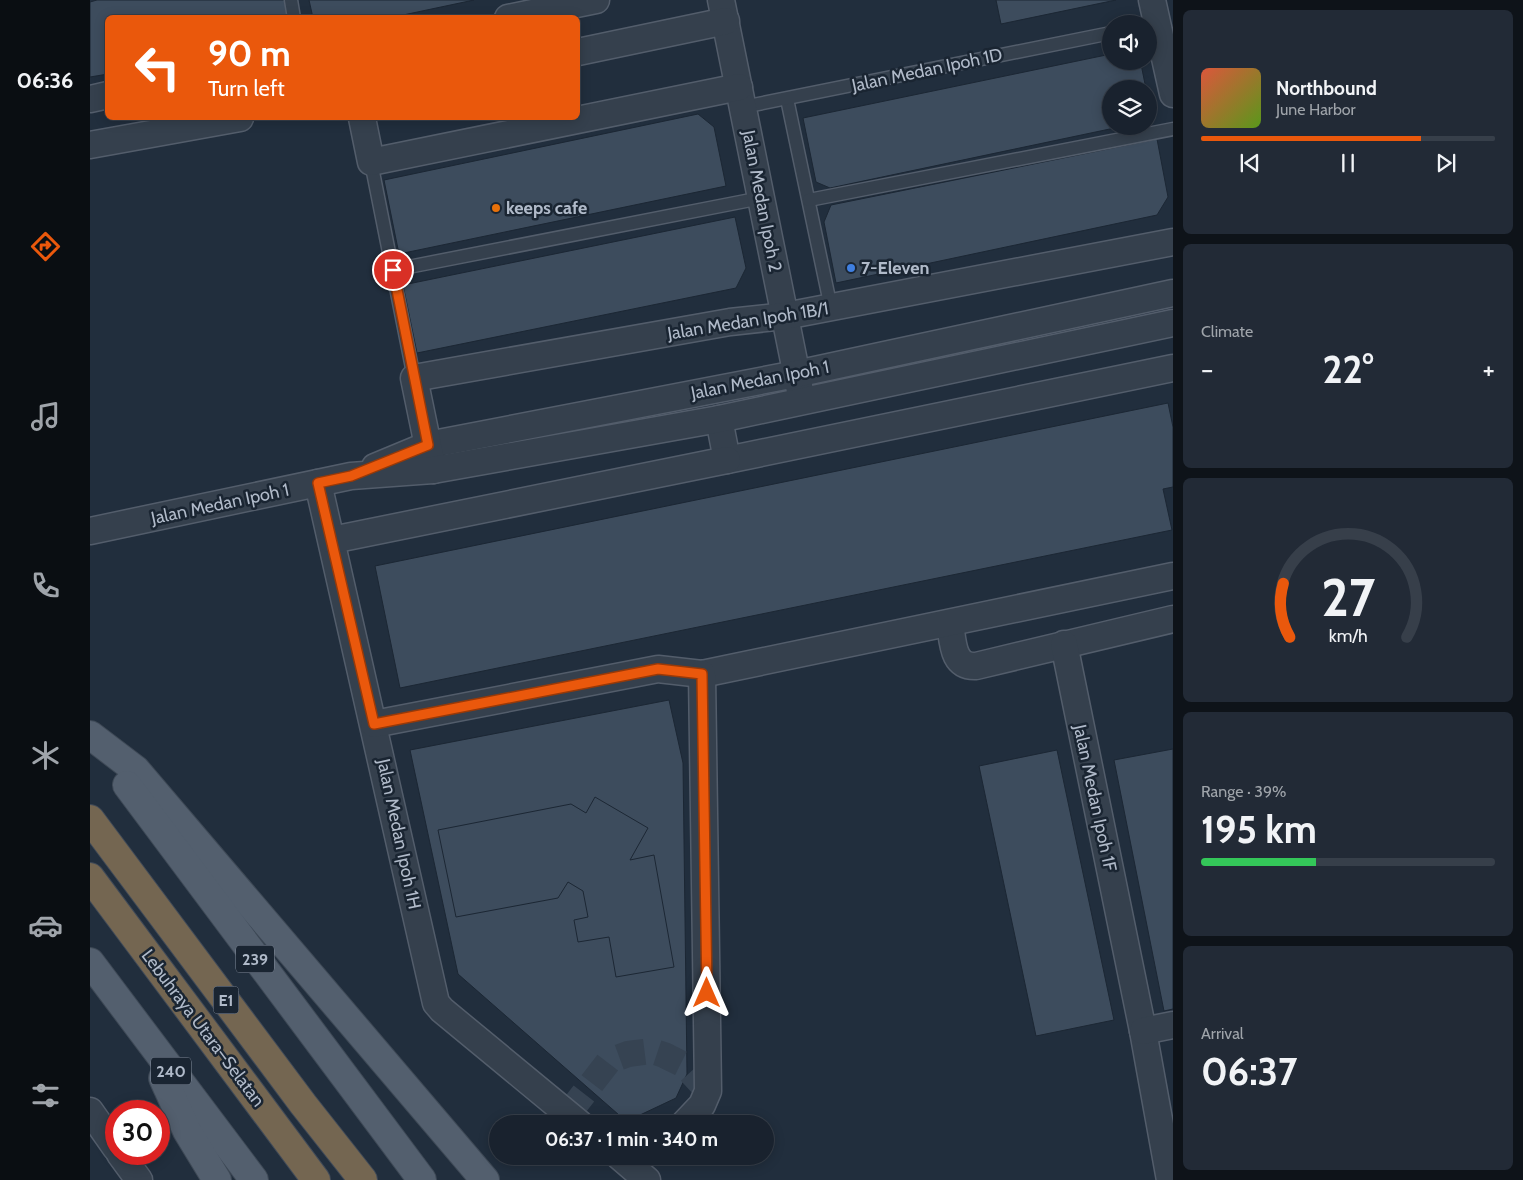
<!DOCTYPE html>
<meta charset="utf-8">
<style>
body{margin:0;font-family:Cabin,sans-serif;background:#222a36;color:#f1f3f6;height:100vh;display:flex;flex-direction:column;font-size:19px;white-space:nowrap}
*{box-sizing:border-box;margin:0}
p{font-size:16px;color:#9fa4aa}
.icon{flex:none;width:28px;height:28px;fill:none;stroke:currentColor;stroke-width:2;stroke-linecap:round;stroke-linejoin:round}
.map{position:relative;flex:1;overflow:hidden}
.panel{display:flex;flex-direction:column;gap:10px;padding:10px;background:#0e1319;width:350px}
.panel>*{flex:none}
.banner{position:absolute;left:15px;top:15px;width:475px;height:105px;border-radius:8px;box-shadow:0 2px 12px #0003,0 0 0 1px #373f4a;background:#ea580c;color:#fff;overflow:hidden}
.tools{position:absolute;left:1012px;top:15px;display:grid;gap:10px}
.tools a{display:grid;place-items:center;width:55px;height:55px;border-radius:50%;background:#19222e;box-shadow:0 2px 12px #0003,0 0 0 1px #373f4a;font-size:25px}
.speed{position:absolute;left:15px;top:1100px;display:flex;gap:10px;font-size:25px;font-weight:700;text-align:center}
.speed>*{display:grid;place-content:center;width:65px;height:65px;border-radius:50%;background:#19222e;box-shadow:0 2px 12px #0003,0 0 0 1px #373f4a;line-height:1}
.speed .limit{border:8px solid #d22;background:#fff;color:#111}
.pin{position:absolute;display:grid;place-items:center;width:42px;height:42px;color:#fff;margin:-21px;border:2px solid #fff;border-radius:50%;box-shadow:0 1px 5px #0007}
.me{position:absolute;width:55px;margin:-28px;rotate:0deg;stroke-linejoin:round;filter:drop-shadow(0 0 4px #0008)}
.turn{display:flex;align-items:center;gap:18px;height:105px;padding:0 20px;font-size:22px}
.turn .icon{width:65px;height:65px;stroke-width:2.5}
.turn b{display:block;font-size:35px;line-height:42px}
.big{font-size:38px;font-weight:700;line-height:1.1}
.panel .card{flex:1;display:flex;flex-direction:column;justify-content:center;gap:8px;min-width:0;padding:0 18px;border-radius:8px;background:#222a36}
.panel .dial{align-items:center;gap:0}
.dial svg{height:130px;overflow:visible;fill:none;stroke:#373f4a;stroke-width:7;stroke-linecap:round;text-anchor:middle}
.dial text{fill:#f1f3f6;stroke:none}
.song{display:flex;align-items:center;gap:15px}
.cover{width:60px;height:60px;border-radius:8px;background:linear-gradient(135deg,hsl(10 70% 55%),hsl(90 70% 35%))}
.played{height:5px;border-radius:2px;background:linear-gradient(90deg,#ea580c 75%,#373f4a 75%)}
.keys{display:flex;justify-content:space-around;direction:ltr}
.heat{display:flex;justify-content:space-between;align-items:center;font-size:28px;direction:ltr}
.charge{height:8px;border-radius:4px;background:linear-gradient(90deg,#34c759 39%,#373f4a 0)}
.trip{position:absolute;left:399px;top:1115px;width:285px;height:50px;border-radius:25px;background:#19222e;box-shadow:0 2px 12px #0003,0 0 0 1px #373f4a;font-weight:700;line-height:50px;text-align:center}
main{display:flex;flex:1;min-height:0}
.tab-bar{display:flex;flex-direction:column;width:90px;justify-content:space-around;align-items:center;background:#0a0e12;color:#9fa4aa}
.tab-bar .icon{width:35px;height:35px}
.tab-bar .on{color:#ea580c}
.tab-bar b{font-size:22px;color:#f1f3f6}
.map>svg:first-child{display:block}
</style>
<main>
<nav class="tab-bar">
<b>06:36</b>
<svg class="icon on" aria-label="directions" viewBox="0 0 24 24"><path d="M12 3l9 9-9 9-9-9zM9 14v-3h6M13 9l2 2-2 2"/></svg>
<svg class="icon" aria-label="music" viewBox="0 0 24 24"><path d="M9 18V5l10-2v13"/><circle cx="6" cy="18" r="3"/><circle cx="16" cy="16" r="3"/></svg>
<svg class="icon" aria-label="phone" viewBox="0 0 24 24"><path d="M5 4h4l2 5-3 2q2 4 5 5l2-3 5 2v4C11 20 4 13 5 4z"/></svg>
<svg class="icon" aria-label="climate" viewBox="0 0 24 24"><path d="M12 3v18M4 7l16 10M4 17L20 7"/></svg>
<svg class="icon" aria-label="car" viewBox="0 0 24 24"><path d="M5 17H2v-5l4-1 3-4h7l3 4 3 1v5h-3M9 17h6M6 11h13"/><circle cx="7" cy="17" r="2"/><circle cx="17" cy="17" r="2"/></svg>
<svg class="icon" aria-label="filters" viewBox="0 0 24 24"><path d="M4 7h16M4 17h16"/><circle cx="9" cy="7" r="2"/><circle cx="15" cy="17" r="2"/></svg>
</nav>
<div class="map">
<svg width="1083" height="1180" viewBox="0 0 1083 1180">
<rect width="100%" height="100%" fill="#212e3d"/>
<g fill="#3d4c5d" stroke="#1c2734">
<path d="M7 0H199L203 18H18V74L0 77V2Z"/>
<path d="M219 0H384L299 18H223Z"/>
<path d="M906 0H1026L911 24Z"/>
<path d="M1021 54V61H1046L1051 64 1056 89H1021V126H1034L740 188 726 182 713 118Z"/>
<path d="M1059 102 1063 120 1059 121Z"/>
<path d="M608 114 624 127 636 186 309 254 294 180Z"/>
<path d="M1067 139 1078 197 1067 215 746 283 734 222 741 205Z"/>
<path d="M645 217 656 268 646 288 327 353 313 285Z"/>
<path d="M1078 403 1083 427V487L1073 489 1082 530 310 688 285 566Z"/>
<path d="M579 700 593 763 597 1074 586 1098 550 1115H529L368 974 320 750Z"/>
<path d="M1083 749V1009L1074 1011 1024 760Z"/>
<path d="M967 750 1024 1020 946 1036 889 766Z"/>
<path d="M505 797 558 828 540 860 564 855 584 967 526 977 519 937 488 942 484 920 498 917 493 891 478 882 468 898 366 917 348 830 481 804 496 813Z"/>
</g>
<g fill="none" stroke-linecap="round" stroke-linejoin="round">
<path stroke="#364352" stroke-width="26" stroke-dasharray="26 13" stroke-linecap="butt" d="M478 1114 519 1061 538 1054 562 1051 574 1055 594 1065 618 1091"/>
<g stroke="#535d6b" stroke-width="15">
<g id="service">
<path d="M201 0 204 18"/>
<path d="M697 99 741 308"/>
<path d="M653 107 1021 33"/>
<path d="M281 162 324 378"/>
<path d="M719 200 1083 129"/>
<path d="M303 270 671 198"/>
</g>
</g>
<g stroke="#535d6b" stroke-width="29">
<g id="minor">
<path d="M631 0 710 391"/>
<path d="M1062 0 1083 94"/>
<path d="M418 18 506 0"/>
<path d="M488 52 636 21"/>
<path d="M0 99 18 95"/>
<path d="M272 118 281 162 649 87"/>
<path d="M0 145 150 118"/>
<path d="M629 419 637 460 1083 368"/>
<path d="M285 467 338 445 706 374 1083 293"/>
<path d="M343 470 324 378 640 322 695 316 1083 242"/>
<path d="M228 483 346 1003 352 1010 490 1124"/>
<path d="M0 531 261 476 343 470 629 419 1083 323"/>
<path d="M242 540 637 460"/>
<path d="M860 623C863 642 862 667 886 666L1083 619"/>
<path d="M974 644 1053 1031 1080 1180"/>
<path d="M284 724 568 669 612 674 1083 576"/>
<path d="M1053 1031 1083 1025"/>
<path d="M0 1111 26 1148"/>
<path d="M594 1124 612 1105 618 1091 612 674"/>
<path d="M30 1154 49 1180"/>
<path d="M529 1156 557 1180"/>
</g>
</g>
<g stroke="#3e4956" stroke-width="30">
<g id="primary">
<path d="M0 735 46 770 395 1180"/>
<path d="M37 785 332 1180"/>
<path d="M0 962 164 1180"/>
<path d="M73 1078 97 1131 127 1180"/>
</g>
</g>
<g stroke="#404a58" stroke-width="30">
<g id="motorway">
<path d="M0 819 213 1104 273 1180"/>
<path d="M0 877 226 1180"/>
</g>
</g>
<use href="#service" stroke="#35404d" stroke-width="12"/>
<use href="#minor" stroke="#35404d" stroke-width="26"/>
<use href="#primary" stroke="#535f6e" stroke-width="28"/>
<use href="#motorway" stroke="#746651" stroke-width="28"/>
</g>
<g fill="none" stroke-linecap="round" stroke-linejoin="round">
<g stroke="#983908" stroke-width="12">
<path id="route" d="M303 270 338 445 261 476 228 483 284 724 568 669 612 674 617 993"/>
</g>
<use href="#route" stroke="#ea580c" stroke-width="9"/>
</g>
<circle fill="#e8710a" stroke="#1a2532" stroke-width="2" cx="406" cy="208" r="5"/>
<circle fill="#3f7fe0" stroke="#1a2532" stroke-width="2" cx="761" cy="268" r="5"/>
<g text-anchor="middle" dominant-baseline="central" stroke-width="5" stroke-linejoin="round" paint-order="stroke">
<g fill="#1a2532" stroke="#838d9c" stroke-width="1">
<rect x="146" y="945.5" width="38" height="27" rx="4"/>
<rect x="123.5" y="986.5" width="25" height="27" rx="4"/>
<rect x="61" y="1057.5" width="40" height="27" rx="4"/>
</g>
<g font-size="16" font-weight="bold" fill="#b0bac9">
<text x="165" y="959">239</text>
<text x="136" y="1000">E1</text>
<text x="81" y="1071">240</text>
</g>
<g font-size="18" fill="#b0bac9" stroke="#1a2532">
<text transform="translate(837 70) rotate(-12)">Jalan Medan Ipoh 1D</text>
<text transform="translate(672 201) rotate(79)">Jalan Medan Ipoh 2</text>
<text transform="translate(658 321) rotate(-9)">Jalan Medan Ipoh 1B/1</text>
<text transform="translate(670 380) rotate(-11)">Jalan Medan Ipoh 1</text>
<text transform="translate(130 504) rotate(-12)">Jalan Medan Ipoh 1</text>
<text transform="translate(1005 798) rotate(78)">Jalan Medan Ipoh 1F</text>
<text transform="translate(309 834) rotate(78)">Jalan Medan Ipoh 1H</text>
<text transform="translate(113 1028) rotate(53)">Lebuhraya Utara–Selatan</text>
</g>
<g font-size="18" font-weight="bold" fill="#b0bac9" stroke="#1a2532" text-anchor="start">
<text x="416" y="208">keeps cafe</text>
<text x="771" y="268">7-Eleven</text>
</g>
</g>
</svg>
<div class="tools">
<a><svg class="icon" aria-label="sound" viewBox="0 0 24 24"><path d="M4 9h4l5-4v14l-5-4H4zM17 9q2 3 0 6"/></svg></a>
<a><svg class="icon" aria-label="layers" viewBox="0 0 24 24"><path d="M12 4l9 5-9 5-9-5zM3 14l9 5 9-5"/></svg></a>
</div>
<div class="speed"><div class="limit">30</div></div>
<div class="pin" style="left:303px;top:270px;background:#d93025"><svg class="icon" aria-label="arrive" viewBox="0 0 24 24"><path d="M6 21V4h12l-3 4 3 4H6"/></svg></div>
<svg class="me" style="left:617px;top:993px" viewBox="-20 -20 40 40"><path d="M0-17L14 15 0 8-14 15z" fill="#ea580c" stroke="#fff" stroke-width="4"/></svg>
<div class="trip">06:37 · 1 min · 340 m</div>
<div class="banner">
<div class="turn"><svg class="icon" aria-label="left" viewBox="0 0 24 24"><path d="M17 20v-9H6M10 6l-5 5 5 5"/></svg><div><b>90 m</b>Turn left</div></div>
</div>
</div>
<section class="panel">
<div class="card">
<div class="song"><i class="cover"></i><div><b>Northbound</b><p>June Harbor</p></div></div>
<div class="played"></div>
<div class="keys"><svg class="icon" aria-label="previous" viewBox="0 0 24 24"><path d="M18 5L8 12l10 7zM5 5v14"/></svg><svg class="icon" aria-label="pause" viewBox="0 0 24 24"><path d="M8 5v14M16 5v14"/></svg><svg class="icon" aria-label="next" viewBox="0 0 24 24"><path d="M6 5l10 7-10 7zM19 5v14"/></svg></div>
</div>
<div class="card"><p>Climate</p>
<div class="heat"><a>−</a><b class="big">22°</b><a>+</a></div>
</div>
<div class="card dial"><svg viewBox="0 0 100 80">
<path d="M14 69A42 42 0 1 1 86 69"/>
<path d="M14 69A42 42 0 0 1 10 36" stroke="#ea580c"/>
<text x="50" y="56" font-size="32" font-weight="700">27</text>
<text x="50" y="72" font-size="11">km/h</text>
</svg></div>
<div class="card"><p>Range · 39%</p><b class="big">195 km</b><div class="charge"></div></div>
<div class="card"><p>Arrival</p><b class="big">06:37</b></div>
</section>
</main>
